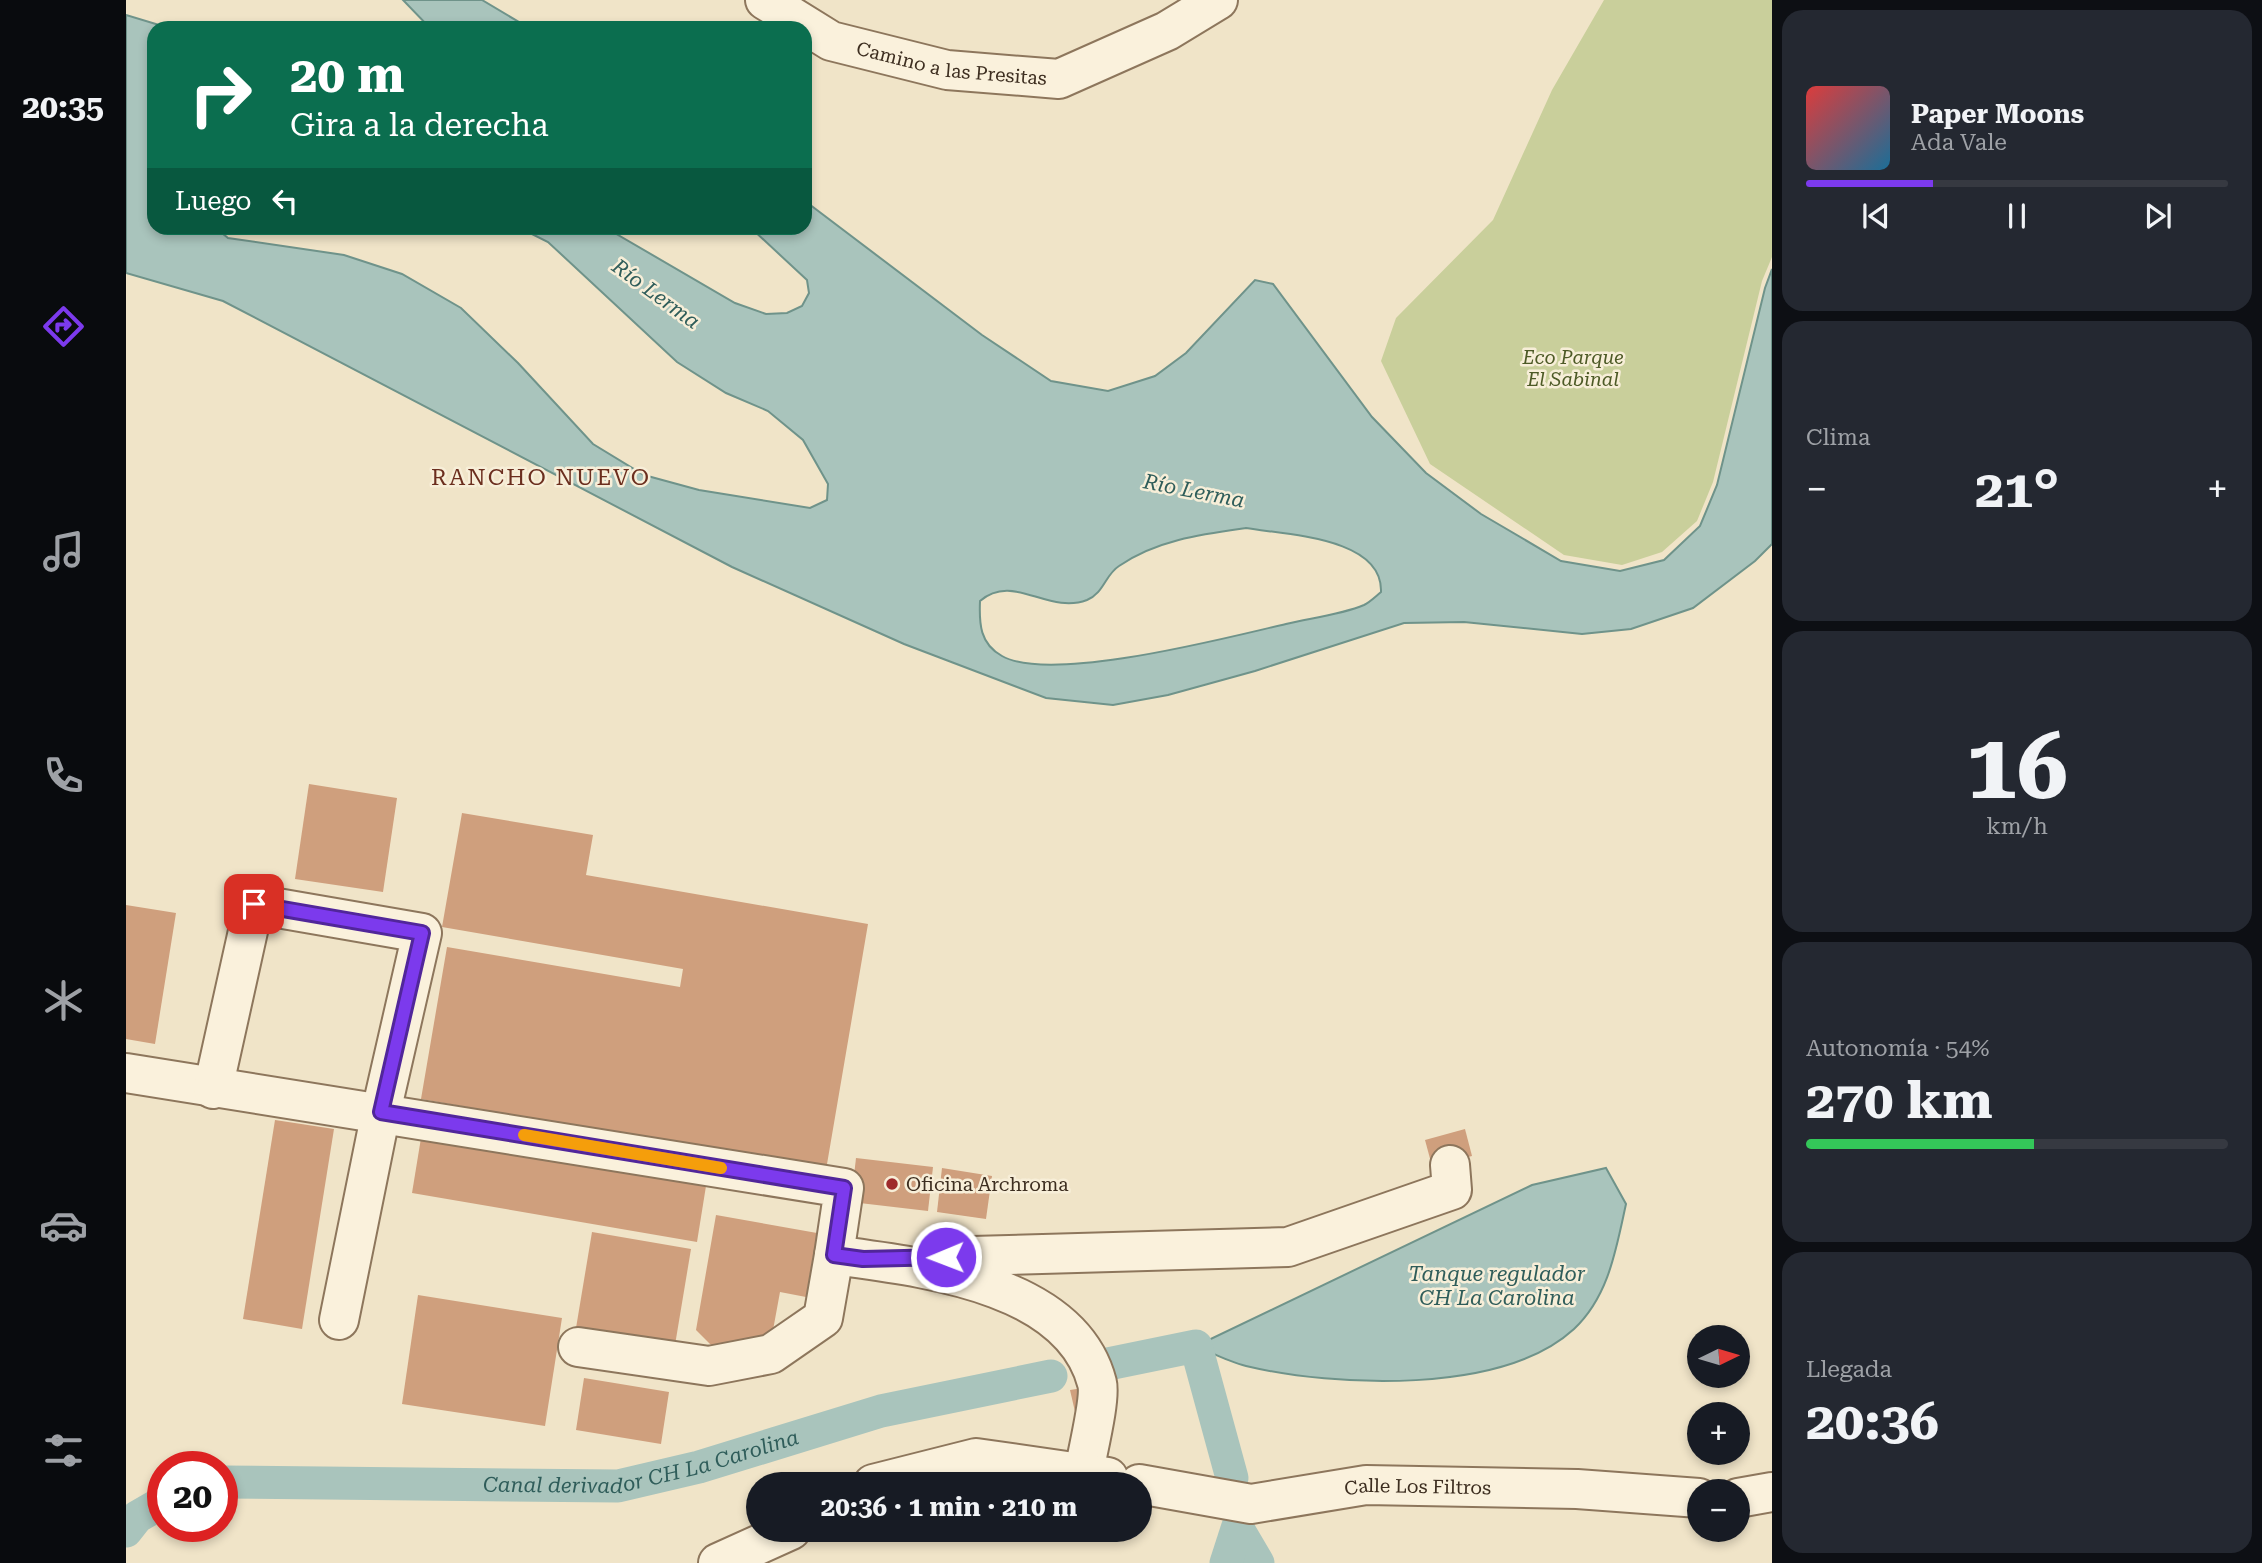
<!DOCTYPE html>
<html lang="es">
<meta charset="utf-8">
<style>
body{margin:0;font-family:"Roboto Serif",serif;background:#242831;color:#f1f3f6;height:100vh;display:flex;flex-direction:column;font-size:26px;white-space:nowrap}
*{box-sizing:border-box;margin:0}
p{font-size:23px;color:#9ea1a6}
.icon{flex:none;width:38px;height:38px;fill:none;stroke:currentColor;stroke-width:2;stroke-linecap:round;stroke-linejoin:round}
.map{position:relative;flex:1;overflow:hidden}
.side{display:flex;flex-direction:column;gap:10px;padding:10px;background:#0d0f14;width:490px}
.side>*{flex:none}
.top-card{position:absolute;left:21px;top:21px;width:665px;height:214px;border-radius:21px;box-shadow:0 4px 10px #0003;background:#0b6e4f;color:#fff;overflow:hidden}
.needle{width:46px;rotate:85deg}
.tools{position:absolute;left:1561px;top:1325px;display:grid;gap:14px}
.tools a{display:grid;place-items:center;width:63px;height:63px;border-radius:50%;background:#171b24;box-shadow:0 4px 10px #0003;font-size:35px}
.speed{position:absolute;left:21px;top:1451px;display:flex;gap:14px;font-size:35px;font-weight:700;text-align:center}
.speed>*{display:grid;place-content:center;width:91px;height:91px;border-radius:50%;background:#171b24;box-shadow:0 4px 10px #0003;line-height:1}
.speed .limit{border:10px solid #d22;background:#fff;color:#111}
.pin{position:absolute;display:grid;place-items:center;width:60px;height:60px;color:#fff;margin:-30px;border-radius:14px;box-shadow:0 4px 10px #0006}
.me{position:absolute;width:77px;margin:-38px;rotate:269deg;stroke-linejoin:round;filter:drop-shadow(0 0 5px #0008)}
.turn{display:flex;align-items:center;gap:24px;height:147px;padding:0 28px;font-size:32px}
.turn .icon{width:91px;height:91px;stroke-width:2.5}
.turn b{display:block;font-size:49px;line-height:60px}
.then{display:flex;align-items:center;height:66px;padding:0 28px;background:#0003;gap:14px;font-size:26px}
.big{font-size:52px;font-weight:700;line-height:1.1}
.side .tile{flex:1;display:flex;flex-direction:column;justify-content:center;gap:10px;min-width:0;padding:0 24px;border-radius:21px;background:#242831}
.side .dial{align-items:center;gap:0}
.dial b{font-size:91px;line-height:1}
.song{display:flex;align-items:center;gap:21px}
.cover{width:84px;height:84px;border-radius:10px;background:linear-gradient(135deg,hsl(0 70% 55%),hsl(200 70% 35%))}
.played{height:7px;border-radius:4px;background:linear-gradient(90deg,#7c3aed 30%,#363941 30%)}
.keys{display:flex;justify-content:space-around;direction:ltr}
.heat{display:flex;justify-content:space-between;align-items:center;font-size:38px;direction:ltr}
.charge{height:10px;border-radius:5px;background:linear-gradient(90deg,#34c759 54%,#363941 0)}
.trip{position:absolute;left:620px;top:1472px;width:406px;height:70px;border-radius:35px;background:#171b24;box-shadow:0 4px 10px #0003;font-weight:700;line-height:70px;text-align:center}
main{display:flex;flex:1;min-height:0}
.menu{display:flex;flex-direction:column;width:126px;justify-content:space-around;align-items:center;background:#090b0e;color:#9ea1a6}
.menu .icon{width:49px;height:49px}
.menu .active{color:#7c3aed}
.menu b{font-size:32px;color:#f1f3f6}
.map>svg:first-child{display:block}
</style>
<main>
<nav class="menu">
<b>20:35</b>
<svg class="icon active" aria-label="directions" viewBox="0 0 24 24"><path d="M12 3l9 9-9 9-9-9zM9 14v-3h6M13 9l2 2-2 2"/></svg>
<svg class="icon" aria-label="music" viewBox="0 0 24 24"><path d="M9 18V5l10-2v13"/><circle cx="6" cy="18" r="3"/><circle cx="16" cy="16" r="3"/></svg>
<svg class="icon" aria-label="phone" viewBox="0 0 24 24"><path d="M5 4h4l2 5-3 2q2 4 5 5l2-3 5 2v4C11 20 4 13 5 4z"/></svg>
<svg class="icon" aria-label="climate" viewBox="0 0 24 24"><path d="M12 3v18M4 7l16 10M4 17L20 7"/></svg>
<svg class="icon" aria-label="car" viewBox="0 0 24 24"><path d="M5 17H2v-5l4-1 3-4h7l3 4 3 1v5h-3M9 17h6M6 11h13"/><circle cx="7" cy="17" r="2"/><circle cx="17" cy="17" r="2"/></svg>
<svg class="icon" aria-label="filters" viewBox="0 0 24 24"><path d="M4 7h16M4 17h16"/><circle cx="9" cy="7" r="2"/><circle cx="15" cy="17" r="2"/></svg>
</nav>
<div class="map">
<svg width="1646" height="1563" viewBox="0 0 1646 1563">
<rect width="100%" height="100%" fill="#f0e4c8"/>
<path fill="#c9cf9b" d="M1478 0H1646V257L1636 281 1587 482 1571 521 1536 552 1496 565 1438 555 1304 464 1255 361 1270 318 1367 220 1426 90Z"/>
<g fill="#a9c4bc" stroke="#6f938a" stroke-width="2" fill-rule="evenodd">
<path d="M277 0H356L403 28H304Z"/>
<path d="M0 15 43 28H28V228H90L102 238 218 255 276 274 335 308 392 363 467 444 518 475 573 490 684 508 701 500 702 484 677 440 642 411 600 393 551 362 422 242 394 228H480L609 303 640 314 661 313 676 306 683 293 681 280 625 228H679V201L856 335 925 381 982 391 1029 376 1060 353 1129 280 1147 284 1246 417 1300 473 1355 514 1435 561 1494 571 1538 560 1574 526 1591 485 1639 288 1646 269V544L1629 561 1567 608 1505 629 1456 634 1338 622 1278 623 1129 671 1042 695 987 705 920 698 778 644 606 567 97 301 0 273ZM1120 528C1160 535 1257 537 1255 592 1250 596 1244 602 1238 605 1214 615 1185 618 1160 624 1103 637 925 684 876 656 854 644 853 624 854 601 887 572 922 615 961 600 978 593 979 575 993 566 1030 540 1077 534 1120 528Z"/>
<path d="M1480 1168 1500 1204C1490 1249 1483 1296 1448 1329 1376 1395 1208 1387 1120 1366 1103 1362 1086 1353 1070 1346L1406 1185Z"/>
</g>
<g fill="none" stroke-linecap="round" stroke-linejoin="round">
<g stroke="#a9c4bc" stroke-width="33">
<path d="M982 1364 1070 1346 1106 1478"/>
<path id="s1" d="M96 1482 492 1486 573 1467 755 1411 925 1376"/>
<path d="M1112 1529 1132 1563"/>
<path d="M0 1531 11 1517 37 1502"/>
<path d="M1100 1563 1112 1526"/>
</g>
</g>
<g fill="#cf9f7d">
<path d="M183 784 271 798 257 892 169 879Z"/>
<path d="M336 813 467 835 460 875 742 924 700 1170 295 1099 321 947 554 987 557 969 316 927Z"/>
<path d="M0 905 50 913 29 1044 0 1039Z"/>
<path d="M149 1120 208 1129 176 1329 117 1319Z"/>
<path d="M1339 1129 1346 1156 1306 1166 1299 1140Z"/>
<path d="M295 1138 580 1186 571 1242 286 1193Z"/>
<path d="M730 1158 807 1167 802 1211 725 1202Z"/>
<path d="M816 1168 866 1176 860 1219 811 1212Z"/>
<path d="M590 1215 691 1233 680 1297 654 1292 645 1341 592 1352 570 1330Z"/>
<path d="M466 1232 565 1249 549 1345 450 1328Z"/>
<path d="M292 1295 436 1318 419 1426 276 1404Z"/>
<path d="M458 1378 543 1392 535 1444 450 1430Z"/>
<path d="M957 1388 950 1416 944 1390Z"/>
</g>
<g fill="none" stroke-linecap="round" stroke-linejoin="round">
<g stroke="#8d765c" stroke-width="42">
<g id="minor">
<path id="s2" d="M639 0 705 41 821 70 933 79 1041 31 1092 0"/>
<path d="M0 1073 718 1188 708 1255C794 1267 945 1282 971 1383 975 1398 961 1454 958 1472"/>
<path d="M87 1089 128 904 296 933 255 1112 213 1320"/>
<path d="M809 1257 1162 1247 1326 1190 1324 1165"/>
<path d="M452 1347 583 1366 645 1354 697 1318 708 1255"/>
<path d="M747 1484 850 1458 982 1477"/>
<path id="s3" d="M1013 1484 1125 1504 1240 1485 1451 1489 1573 1498"/>
<path d="M1612 1498 1646 1492"/>
<path d="M592 1563 665 1530"/>
</g>
</g>
<use href="#minor" stroke="#faf1dc" stroke-width="38"/>
</g>
<g fill="none" stroke-linecap="round" stroke-linejoin="round">
<g stroke="#51269a" stroke-width="18">
<path id="route" d="M128 904 296 933 255 1112 718 1188 708 1255 737 1259 820 1257"/>
</g>
<use href="#route" stroke="#7c3aed" stroke-width="12"/>
<path stroke="#f59e0b" stroke-width="12" d="M398 1135 595 1168"/>
</g>
<circle fill="#9e2a2b" stroke="#f7eed8" stroke-width="2.5" cx="766" cy="1184" r="7"/>
<g text-anchor="middle" dominant-baseline="central" stroke-width="5" stroke-linejoin="round" paint-order="stroke">
<g font-size="19" fill="#3d2e20" stroke="#f7eed8">
<text stroke="none"><textPath href="#s2" startOffset="201">Camino a las Presitas</textPath></text>
<text stroke="none"><textPath href="#s3" startOffset="282">Calle Los Filtros</textPath></text>
</g>
<g font-size="19" font-style="italic" fill="#4d5a26" stroke="#f7eed8">
<text x="1447" y="357">Eco Parque<tspan x="1447" dy="22">El Sabinal</tspan></text>
</g>
<g font-size="19" fill="#3d2e20" stroke="#f7eed8" text-anchor="start">
<text x="780" y="1184">Oficina Archroma</text>
</g>
<g font-size="21" font-style="italic" fill="#2f5d5a" stroke="#f7eed8">
<text transform="translate(530 294) rotate(36)">Río Lerma</text>
<text transform="translate(1068 491) rotate(11)">Río Lerma</text>
<text x="1371" y="1274">Tanque regulador<tspan x="1371" dy="24">CH La Carolina</tspan></text>
<text stroke="none"><textPath href="#s1" startOffset="422">Canal derivador CH La Carolina</textPath></text>
</g>
<g font-size="23" letter-spacing="2" fill="#6b2e1e" stroke="#f7eed8">
<text x="415" y="477">RANCHO NUEVO</text>
</g>
</g>
</svg>
<div class="tools">
<a><svg class="needle" viewBox="-14 -14 28 28"><path d="M0-13l5 13h-10z" fill="#e53935"/><path d="M0 13l5-13h-10z" fill="#9ea1a6"/></svg></a>
<a>+</a>
<a>−</a>
</div>
<div class="speed"><div class="limit">20</div></div>
<div class="pin" style="left:128px;top:904px;background:#d93025"><svg class="icon" aria-label="arrive" viewBox="0 0 24 24"><path d="M6 21V4h12l-3 4 3 4H6"/></svg></div>
<svg class="me" style="left:820px;top:1257px" viewBox="-20 -20 40 40"><circle r="17" fill="#7c3aed" stroke="#fff" stroke-width="3"/><path d="M0-11L8 9 0 5-8 9z" fill="#fff"/></svg>
<div class="trip">20:36 · 1 min · 210 m</div>
<div class="top-card">
<div class="turn"><svg class="icon" aria-label="right" viewBox="0 0 24 24"><path d="M7 20v-9h11M14 6l5 5-5 5"/></svg><div><b>20 m</b>Gira a la derecha</div></div>
<div class="then">Luego<svg class="icon" aria-label="left" viewBox="0 0 24 24"><path d="M17 20v-9H6M10 6l-5 5 5 5"/></svg></div>
</div>
</div>
<section class="side">
<div class="tile">
<div class="song"><i class="cover"></i><div><b>Paper Moons</b><p>Ada Vale</p></div></div>
<div class="played"></div>
<div class="keys"><svg class="icon" aria-label="previous" viewBox="0 0 24 24"><path d="M18 5L8 12l10 7zM5 5v14"/></svg><svg class="icon" aria-label="pause" viewBox="0 0 24 24"><path d="M8 5v14M16 5v14"/></svg><svg class="icon" aria-label="next" viewBox="0 0 24 24"><path d="M6 5l10 7-10 7zM19 5v14"/></svg></div>
</div>
<div class="tile"><p>Clima</p>
<div class="heat"><a>−</a><b class="big">21°</b><a>+</a></div>
</div>
<div class="tile dial"><b>16</b><p>km/h</p></div>
<div class="tile"><p>Autonomía · 54%</p><b class="big">270 km</b><div class="charge"></div></div>
<div class="tile"><p>Llegada</p><b class="big">20:36</b></div>
</section>
</main>
